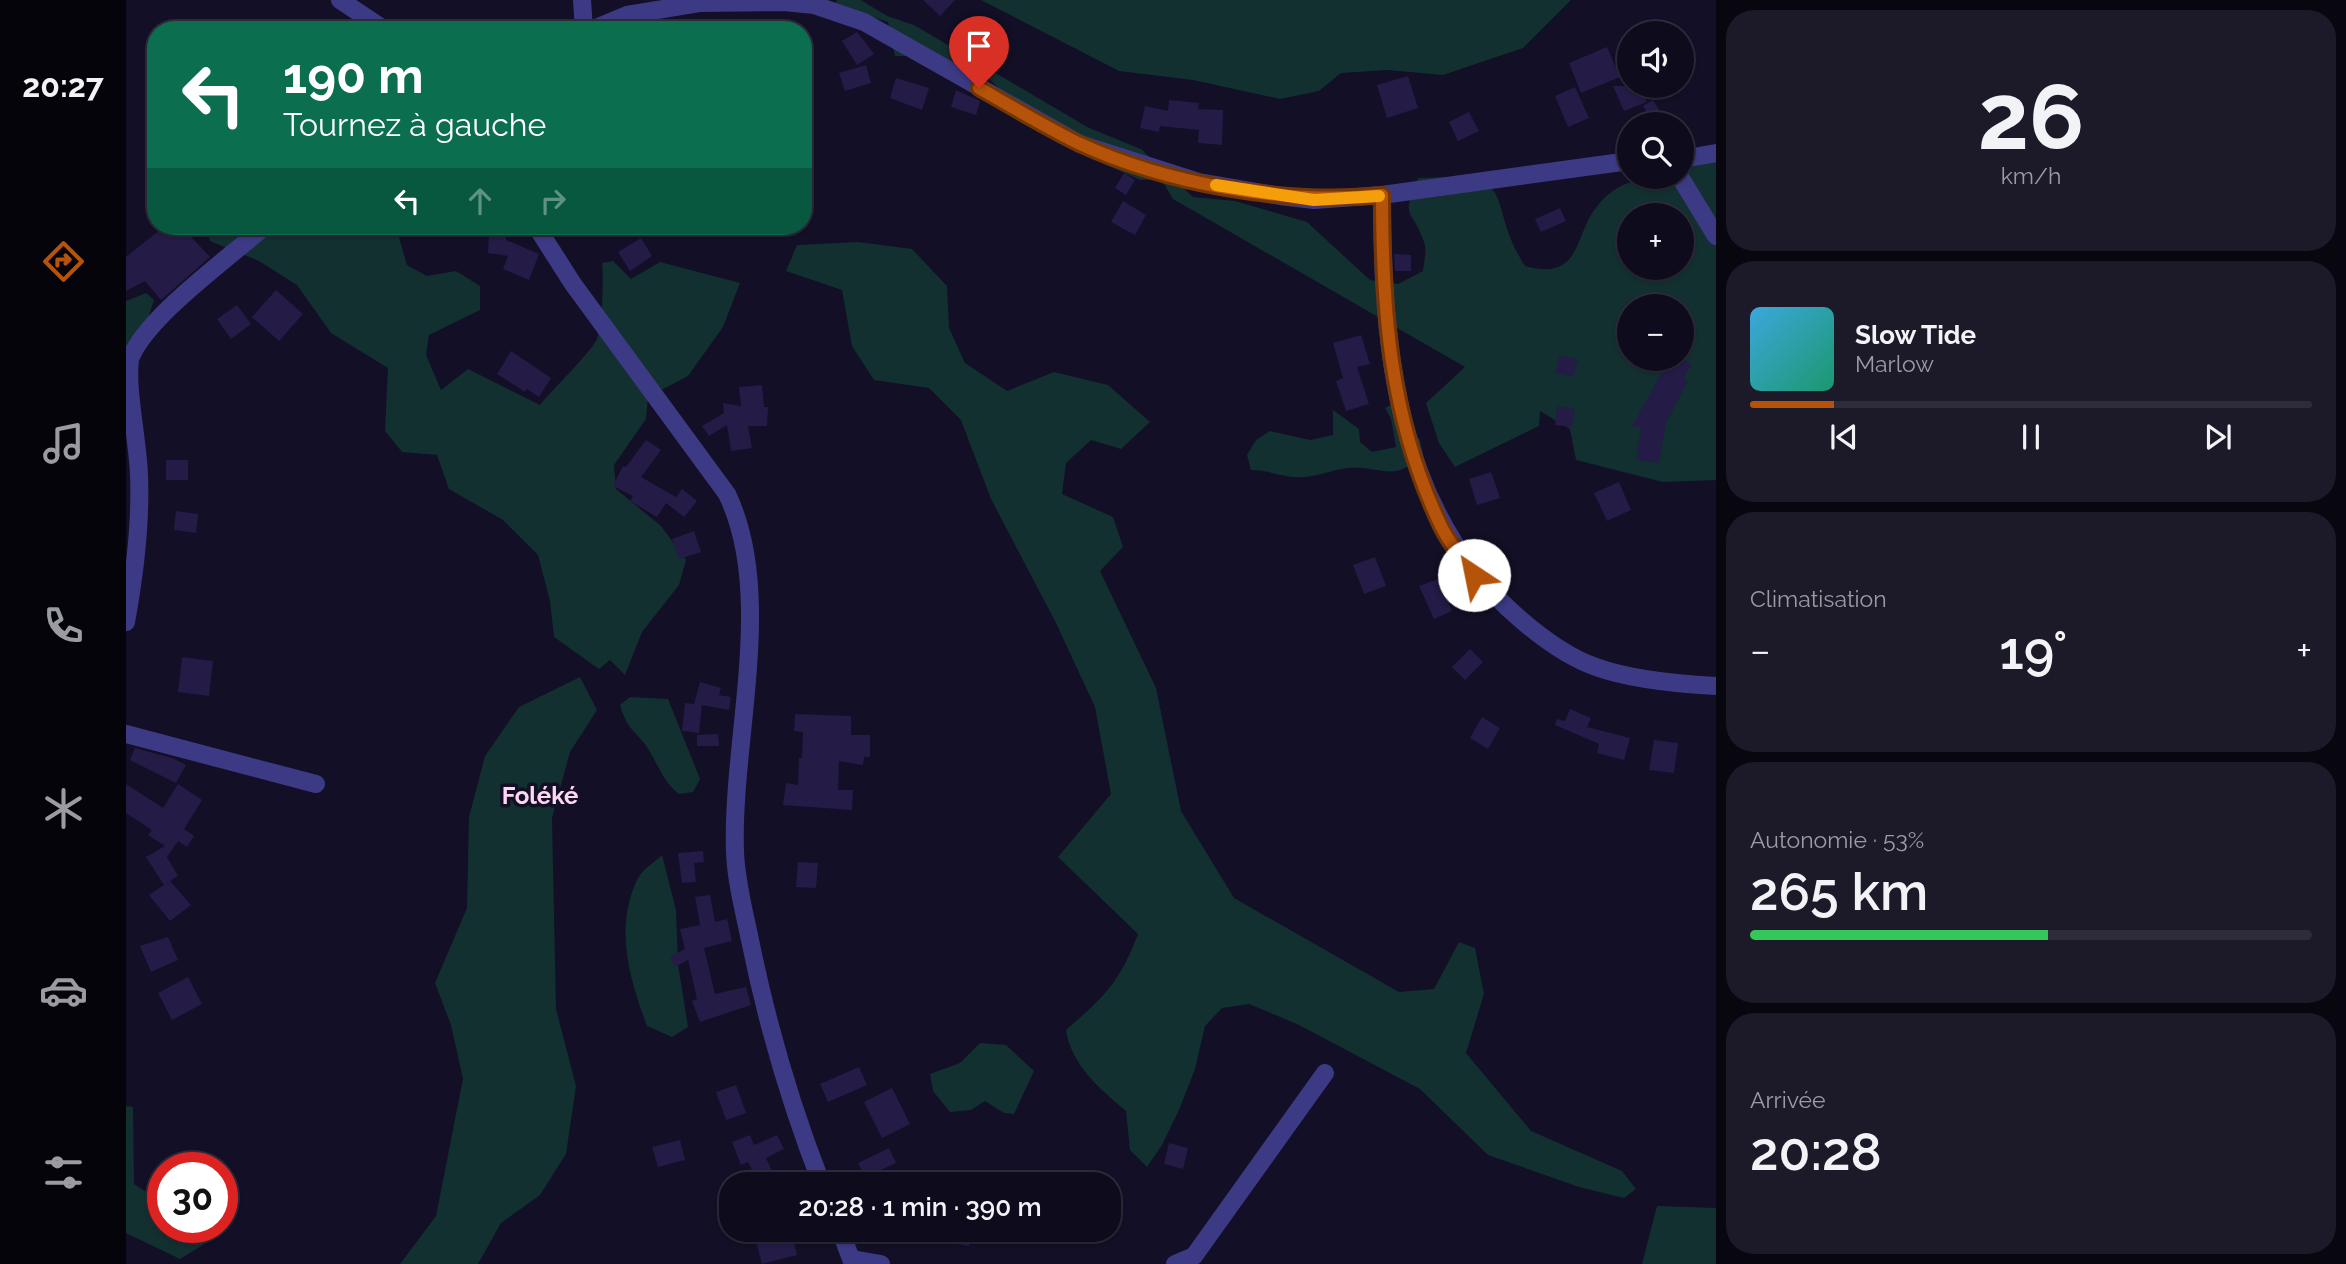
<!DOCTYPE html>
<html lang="fr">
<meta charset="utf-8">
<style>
body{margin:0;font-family:Raleway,sans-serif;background:#1c1929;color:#f1f3f6;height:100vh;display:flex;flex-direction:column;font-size:26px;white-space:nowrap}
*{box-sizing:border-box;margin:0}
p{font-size:23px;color:#9b9ba3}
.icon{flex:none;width:38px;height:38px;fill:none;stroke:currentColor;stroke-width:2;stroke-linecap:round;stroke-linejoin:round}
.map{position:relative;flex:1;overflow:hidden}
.details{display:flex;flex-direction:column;gap:10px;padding:10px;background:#08060f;width:630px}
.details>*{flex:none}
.banner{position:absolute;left:21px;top:21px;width:665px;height:214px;border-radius:28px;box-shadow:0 2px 5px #0004,0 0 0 2px #2e2b3b;background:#0b6e4f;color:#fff;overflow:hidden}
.controls{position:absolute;left:1491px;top:21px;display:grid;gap:14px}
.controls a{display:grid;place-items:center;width:77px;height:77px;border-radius:50%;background:#0e0b1c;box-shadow:0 2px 5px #0004,0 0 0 2px #2e2b3b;font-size:35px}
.speed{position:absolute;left:21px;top:1152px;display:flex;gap:14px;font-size:35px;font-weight:700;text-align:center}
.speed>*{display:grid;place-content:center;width:91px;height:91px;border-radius:50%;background:#0e0b1c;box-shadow:0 2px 5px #0004,0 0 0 2px #2e2b3b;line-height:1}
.speed .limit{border:10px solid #d22;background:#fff;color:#111}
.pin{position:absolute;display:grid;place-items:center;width:60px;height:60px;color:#fff;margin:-72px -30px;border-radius:50% 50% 50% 0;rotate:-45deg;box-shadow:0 0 7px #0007}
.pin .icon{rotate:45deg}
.me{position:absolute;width:77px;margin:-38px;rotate:326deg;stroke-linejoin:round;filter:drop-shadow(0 0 5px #0008)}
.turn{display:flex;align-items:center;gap:24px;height:147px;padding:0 21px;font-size:32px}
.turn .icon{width:91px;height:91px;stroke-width:2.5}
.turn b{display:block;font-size:49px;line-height:60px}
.lanes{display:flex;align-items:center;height:66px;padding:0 21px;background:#0003;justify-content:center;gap:35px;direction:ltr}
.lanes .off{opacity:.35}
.big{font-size:52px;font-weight:600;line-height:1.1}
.details .widget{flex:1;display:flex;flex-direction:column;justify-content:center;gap:10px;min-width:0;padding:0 24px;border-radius:28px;background:#1c1929}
.details .dial{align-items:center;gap:0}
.dial b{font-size:91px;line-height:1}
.song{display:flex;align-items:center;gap:21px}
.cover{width:84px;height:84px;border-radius:10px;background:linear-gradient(135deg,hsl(200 70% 55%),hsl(160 70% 35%))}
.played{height:7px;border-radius:4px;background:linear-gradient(90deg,#b45309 15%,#2e2b3b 15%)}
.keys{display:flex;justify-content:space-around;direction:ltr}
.heat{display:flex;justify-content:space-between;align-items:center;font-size:38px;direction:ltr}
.charge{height:10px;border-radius:5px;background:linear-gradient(90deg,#34c759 53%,#2e2b3b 0)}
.trip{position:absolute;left:593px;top:1172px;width:402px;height:70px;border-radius:28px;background:#0e0b1c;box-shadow:0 2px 5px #0004,0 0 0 2px #2e2b3b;font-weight:600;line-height:70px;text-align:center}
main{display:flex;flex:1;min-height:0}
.dock{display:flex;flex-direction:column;width:126px;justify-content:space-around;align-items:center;background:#06040b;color:#9b9ba3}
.dock .icon{width:49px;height:49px}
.dock .on{color:#b45309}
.dock b{font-size:32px;color:#f1f3f6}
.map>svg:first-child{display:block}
</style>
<main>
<nav class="dock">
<b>20:27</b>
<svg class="icon on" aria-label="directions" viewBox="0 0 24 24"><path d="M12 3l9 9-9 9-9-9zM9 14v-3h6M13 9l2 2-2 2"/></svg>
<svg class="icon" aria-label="music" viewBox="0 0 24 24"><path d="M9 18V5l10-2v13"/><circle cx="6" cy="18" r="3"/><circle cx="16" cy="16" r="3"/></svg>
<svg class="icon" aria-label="phone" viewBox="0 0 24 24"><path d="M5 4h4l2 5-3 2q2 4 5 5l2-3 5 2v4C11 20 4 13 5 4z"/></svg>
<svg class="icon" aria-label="climate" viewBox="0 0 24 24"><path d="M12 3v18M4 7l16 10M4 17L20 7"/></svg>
<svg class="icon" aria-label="car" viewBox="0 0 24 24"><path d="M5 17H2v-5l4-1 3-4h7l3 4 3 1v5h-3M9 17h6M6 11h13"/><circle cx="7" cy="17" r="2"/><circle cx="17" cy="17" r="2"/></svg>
<svg class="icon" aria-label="filters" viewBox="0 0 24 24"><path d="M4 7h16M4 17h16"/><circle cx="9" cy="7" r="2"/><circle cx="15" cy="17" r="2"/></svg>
</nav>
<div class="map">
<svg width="1590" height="1264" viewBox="0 0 1590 1264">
<rect width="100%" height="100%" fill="#130f26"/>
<g fill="#12302f" fill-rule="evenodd">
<path d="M711 0H735L761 16 788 25 963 128 1015 149 1067 197 1109 201 1181 222 1244 280 1272 284 1297 271C1298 262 1301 250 1298 242 1286 206 1274 222 1292 178 1400 172 1356 198 1399 266 1457 282 1447 234 1472 205 1495 177 1523 177 1556 177V157L1590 162V480L1537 482 1450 460 1444 429 1414 411 1413 426 1329 467 1313 443 1300 403 1339 367 1047 199 1035 179 1014 180 930 142 860 76 806 56H769L762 22 709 4ZM1503 215H1556V268H1503ZM1503 306H1556V359H1503Z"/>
<path d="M855 0H1445L1397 48 1317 75 1262 70 1215 73 1193 91 1154 99 1067 80 993 71Z"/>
<path d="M79 226H282L273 237 281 265 301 276 330 271 354 286V310L303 335 300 355 315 390 342 369 414 405C425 391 465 352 471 339 476 327 478 277 476 263L487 261 505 279 534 262 614 283 597 327 562 376 522 397 520 419 488 465 490 489 535 526 560 560 553 585 516 632 499 675 484 660 473 669 428 637 424 601 412 555 377 520 323 489 311 455 276 452 259 431 262 368 205 333 171 285 133 261 84 241Z"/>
<path d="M732 242 786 249 821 286 823 328 839 363 881 391 928 372 982 385 1024 422 995 449 965 440 940 463 936 494 987 517 997 547 974 571 1030 688 1055 811 1108 898 1273 992 1308 989 1333 942 1349 948 1358 994 1340 1053 1405 1131 1496 1171 1510 1189 1498 1198 1453 1187 1362 1155 1294 1089 1171 1024 1123 1004 1096 1008 1079 1026 1069 1069 1053 1110 1036 1145 1021 1167 1004 1150 1000 1111C974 1089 945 1065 940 1030 978 997 994 982 1012 934L932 857 985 794 969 707 930 623 865 499 835 420 803 388 748 380 726 346 716 290 660 271 671 245Z"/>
<path d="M20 293 28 300 19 328 0 350V301Z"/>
<path d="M1266 404 1294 440 1297 453C1268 485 1257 465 1222 468 1208 469 1194 476 1179 477 1161 479 1144 470 1125 470L1121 455 1130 440 1144 431 1184 440 1207 435V410L1233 429 1234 442 1246 452 1270 447 1265 419 1259 408Z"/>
<path d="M454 677 471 710 444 752 426 818 430 1009 450 1086 440 1154 414 1195 375 1223 352 1264H274L310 1216 337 1079 325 1025 309 983 341 908 343 817 359 756 393 707Z"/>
<path d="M504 697 542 699 574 779 567 792 553 794C538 782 534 769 524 752 512 731 502 733 494 705Z"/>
<path d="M536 855 550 910 552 964 562 1027 546 1037 521 1026C503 977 488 927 512 878 517 869 529 862 536 855Z"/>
<path d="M854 1043 880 1045 908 1071 888 1114 878 1113 859 1101 845 1110 824 1112 807 1091 804 1074 834 1063Z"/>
<path d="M0 1106 7 1107 8 1184 37 1203V1227H68L80 1243 54 1259 0 1233Z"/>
<path d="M1531 1206 1590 1208V1264H1516Z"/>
</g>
<g fill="#241b47">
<path d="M797 0H829L814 16Z"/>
<path d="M857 15 875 29 862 45 844 31Z"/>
<path d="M731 32 748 54 731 65 716 41Z"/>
<path d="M1481 47 1494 77 1455 93 1443 63Z"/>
<path d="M740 65 745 83 719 91 713 73Z"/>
<path d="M1282 76 1292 108 1261 118 1251 85Z"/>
<path d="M770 78 803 88 796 110 764 98Z"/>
<path d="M1487 86H1514L1521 102 1498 111Z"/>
<path d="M1449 87 1463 118 1442 127 1429 96Z"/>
<path d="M830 90 854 101 850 115 825 107Z"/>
<path d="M1043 100 1073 103 1072 109 1097 110 1096 145 1072 143 1073 130 1034 126 1033 132 1014 128 1019 106 1042 111Z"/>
<path d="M1527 100 1537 116 1527 122 1517 106Z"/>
<path d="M1343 112 1353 131 1332 141 1323 122Z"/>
<path d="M998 173 1009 180 1000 195 989 188Z"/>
<path d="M997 201 1020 215 1009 235 985 222Z"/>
<path d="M1434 208 1440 221 1415 232 1409 219Z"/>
<path d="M39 226H55L84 257 35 300 19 281 0 291V257Z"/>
<path d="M363 235 380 237V240L413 254 403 280 377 269 382 256 362 253Z"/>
<path d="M515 238 526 256 504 271 492 252Z"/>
<path d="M1268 254 1285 255V271H1269Z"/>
<path d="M150 290 177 314 153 341 126 317Z"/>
<path d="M111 305 125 324 105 339 91 319Z"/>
<path d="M1235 335 1244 364 1231 367 1243 404 1220 411 1210 381 1217 378 1207 343Z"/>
<path d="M385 351 425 378 413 397 401 389 399 392 371 374Z"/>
<path d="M1434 355 1452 360 1447 377 1429 373Z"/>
<path d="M1543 359H1556L1566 364 1557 379 1562 381 1540 423 1533 463 1510 460 1515 427H1506Z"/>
<path d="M636 385 638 407H642L641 426H622L626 448 605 451 601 425 583 436 576 426 598 413 597 403 615 406 613 387Z"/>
<path d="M1431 406 1449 409 1446 427 1429 425Z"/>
<path d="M520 440 535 450 515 477 550 497 556 489 571 501 558 517 540 503 531 517 504 501 507 496 487 486 497 466 500 467Z"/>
<rect x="40" y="460" width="22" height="20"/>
<path d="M1365 472 1374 498 1351 505 1343 479Z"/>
<path d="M1493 482 1505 510 1481 521 1468 493Z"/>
<path d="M50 511 72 514 70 533 48 530Z"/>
<path d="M568 531 575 552 553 559 546 539Z"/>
<path d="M1249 557 1260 586 1238 594 1227 565Z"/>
<path d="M1312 579 1326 611 1308 619 1293 586Z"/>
<path d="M1344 649 1357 662 1339 680 1326 667Z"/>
<path d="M56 657 87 661 83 696 52 692Z"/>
<path d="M574 682 595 688 593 695 605 697 603 710 576 705 573 733 556 731 559 703 568 704Z"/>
<path d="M1444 709 1465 718 1461 727 1504 738 1498 760 1471 753 1473 744 1429 725 1431 719 1439 721Z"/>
<path d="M669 714 725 716V735H744V757H738L737 765 713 761 712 790H727L726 810 657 805 660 783 672 785 673 758H676L677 732 668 731Z"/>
<path d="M1356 717 1374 728 1362 749 1344 738Z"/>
<path d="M592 734 593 746H571V735Z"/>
<path d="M1528 740 1552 743 1548 773 1523 770Z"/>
<path d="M9 748 46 758 60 765 50 783 4 760Z"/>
<path d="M0 784 37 808 52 784 76 800 58 829 68 836 61 847 52 841 41 857 52 876 38 885 20 857 39 846 22 835 26 830 0 813Z"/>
<path d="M577 851 578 862 568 863 570 882 556 883 552 853Z"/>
<path d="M672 862 692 863 690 888 670 887Z"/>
<path d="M44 881 65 905 44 921 23 895Z"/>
<path d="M584 895 589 922 601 919 606 941 578 948 589 994 620 987 625 1005 574 1022 566 1001 571 999 562 960 549 967 544 957 559 949 554 929 574 925 569 897Z"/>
<path d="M42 937 52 960 25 972 14 946Z"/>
<path d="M62 977 76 1004 46 1020 32 993Z"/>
<path d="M733 1067 741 1085 702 1102 694 1084Z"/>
<path d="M610 1085 620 1113 600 1120 590 1092Z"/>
<path d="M766 1088 784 1124 756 1138 738 1102Z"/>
<path d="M624 1135 628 1145 651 1135 658 1149 640 1158 652 1185H633L622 1162 615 1165 606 1142Z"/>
<path d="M554 1140 559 1160 532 1167 526 1147Z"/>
<path d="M1043 1143 1062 1148 1057 1169 1038 1164Z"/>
<path d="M763 1148 770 1163 739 1177 732 1163Z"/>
<path d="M627 1230H665L671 1255 636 1264Z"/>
<path d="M826 1230H846L843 1246 824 1243Z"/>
</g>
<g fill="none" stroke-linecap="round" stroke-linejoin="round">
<g stroke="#3d3a85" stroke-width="18">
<path d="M214 0 259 30"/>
<path d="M456 0 458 30"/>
<path d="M465 30 501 15 573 3 658 2 688 5 738 22 954 144 1073 182 1154 196 1188 200 1256 195 1503 161"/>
<path d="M1556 159 1590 153"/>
<path d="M1554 177 1590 236"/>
<path d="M1256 195C1256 348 1270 513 1394 619 1416 638 1441 657 1470 667 1506 680 1552 684 1590 686"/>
<path d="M410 226 447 284 601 494C650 596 605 740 609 852 610 881 618 911 624 940 641 1024 665 1106 696 1185"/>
<path d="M0 622C9 573 15 525 13 475 12 441 0 390 4 359 20 317 103 258 139 226"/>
<path d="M0 734 190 784"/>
<path d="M714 1230 727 1264"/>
<path d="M726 1259 755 1264"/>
<path d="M1049 1264 1068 1256 1199 1073"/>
</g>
</g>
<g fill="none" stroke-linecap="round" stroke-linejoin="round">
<g stroke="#753606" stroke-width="18">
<path id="route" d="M853 88C886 107 918 126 952 143 1040 184 1159 205 1256 195 1256 310 1264 420 1315 526 1323 543 1337 559 1348 575"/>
</g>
<use href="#route" stroke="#b45309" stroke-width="12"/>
<path stroke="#f59e0b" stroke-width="12" d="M1090 185 1188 200 1253 196"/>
</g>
<g text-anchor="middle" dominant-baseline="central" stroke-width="7" stroke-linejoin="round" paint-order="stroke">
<g font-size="24" font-weight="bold" fill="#ffd6f0" stroke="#130f26">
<text x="414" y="795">Foléké</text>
</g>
</g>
</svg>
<div class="controls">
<a><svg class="icon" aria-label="sound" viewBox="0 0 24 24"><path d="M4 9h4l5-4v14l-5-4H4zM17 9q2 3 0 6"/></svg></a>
<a><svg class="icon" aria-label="search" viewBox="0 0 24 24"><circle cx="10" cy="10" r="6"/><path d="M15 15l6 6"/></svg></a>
<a>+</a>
<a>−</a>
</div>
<div class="speed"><div class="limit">30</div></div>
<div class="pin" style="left:853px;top:88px;background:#d93025"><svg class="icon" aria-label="arrive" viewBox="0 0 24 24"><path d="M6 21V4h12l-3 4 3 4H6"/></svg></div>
<svg class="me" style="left:1348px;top:575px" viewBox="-20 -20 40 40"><circle r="19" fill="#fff"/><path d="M0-13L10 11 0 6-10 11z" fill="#b45309"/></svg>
<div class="trip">20:28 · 1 min · 390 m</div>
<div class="banner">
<div class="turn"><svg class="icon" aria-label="left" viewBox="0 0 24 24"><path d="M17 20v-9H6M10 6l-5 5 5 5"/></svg><div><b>190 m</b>Tournez à gauche</div></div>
<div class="lanes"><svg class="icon" aria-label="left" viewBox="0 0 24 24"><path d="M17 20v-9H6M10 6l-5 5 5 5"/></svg><svg class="icon off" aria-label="ahead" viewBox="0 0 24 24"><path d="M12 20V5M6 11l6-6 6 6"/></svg><svg class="icon off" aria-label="right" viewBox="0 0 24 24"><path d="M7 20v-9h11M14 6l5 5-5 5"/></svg></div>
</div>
</div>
<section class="details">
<div class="widget dial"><b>26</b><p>km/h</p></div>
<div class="widget">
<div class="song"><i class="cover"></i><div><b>Slow Tide</b><p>Marlow</p></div></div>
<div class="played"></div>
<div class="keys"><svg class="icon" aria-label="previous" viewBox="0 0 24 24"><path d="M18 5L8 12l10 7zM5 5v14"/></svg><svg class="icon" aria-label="pause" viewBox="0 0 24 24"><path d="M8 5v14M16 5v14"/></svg><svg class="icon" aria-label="next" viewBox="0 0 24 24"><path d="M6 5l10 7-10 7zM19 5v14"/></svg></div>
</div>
<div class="widget"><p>Climatisation</p>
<div class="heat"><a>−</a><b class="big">19°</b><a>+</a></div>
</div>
<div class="widget"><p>Autonomie · 53%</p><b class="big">265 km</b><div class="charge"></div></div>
<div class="widget"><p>Arrivée</p><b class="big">20:28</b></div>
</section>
</main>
